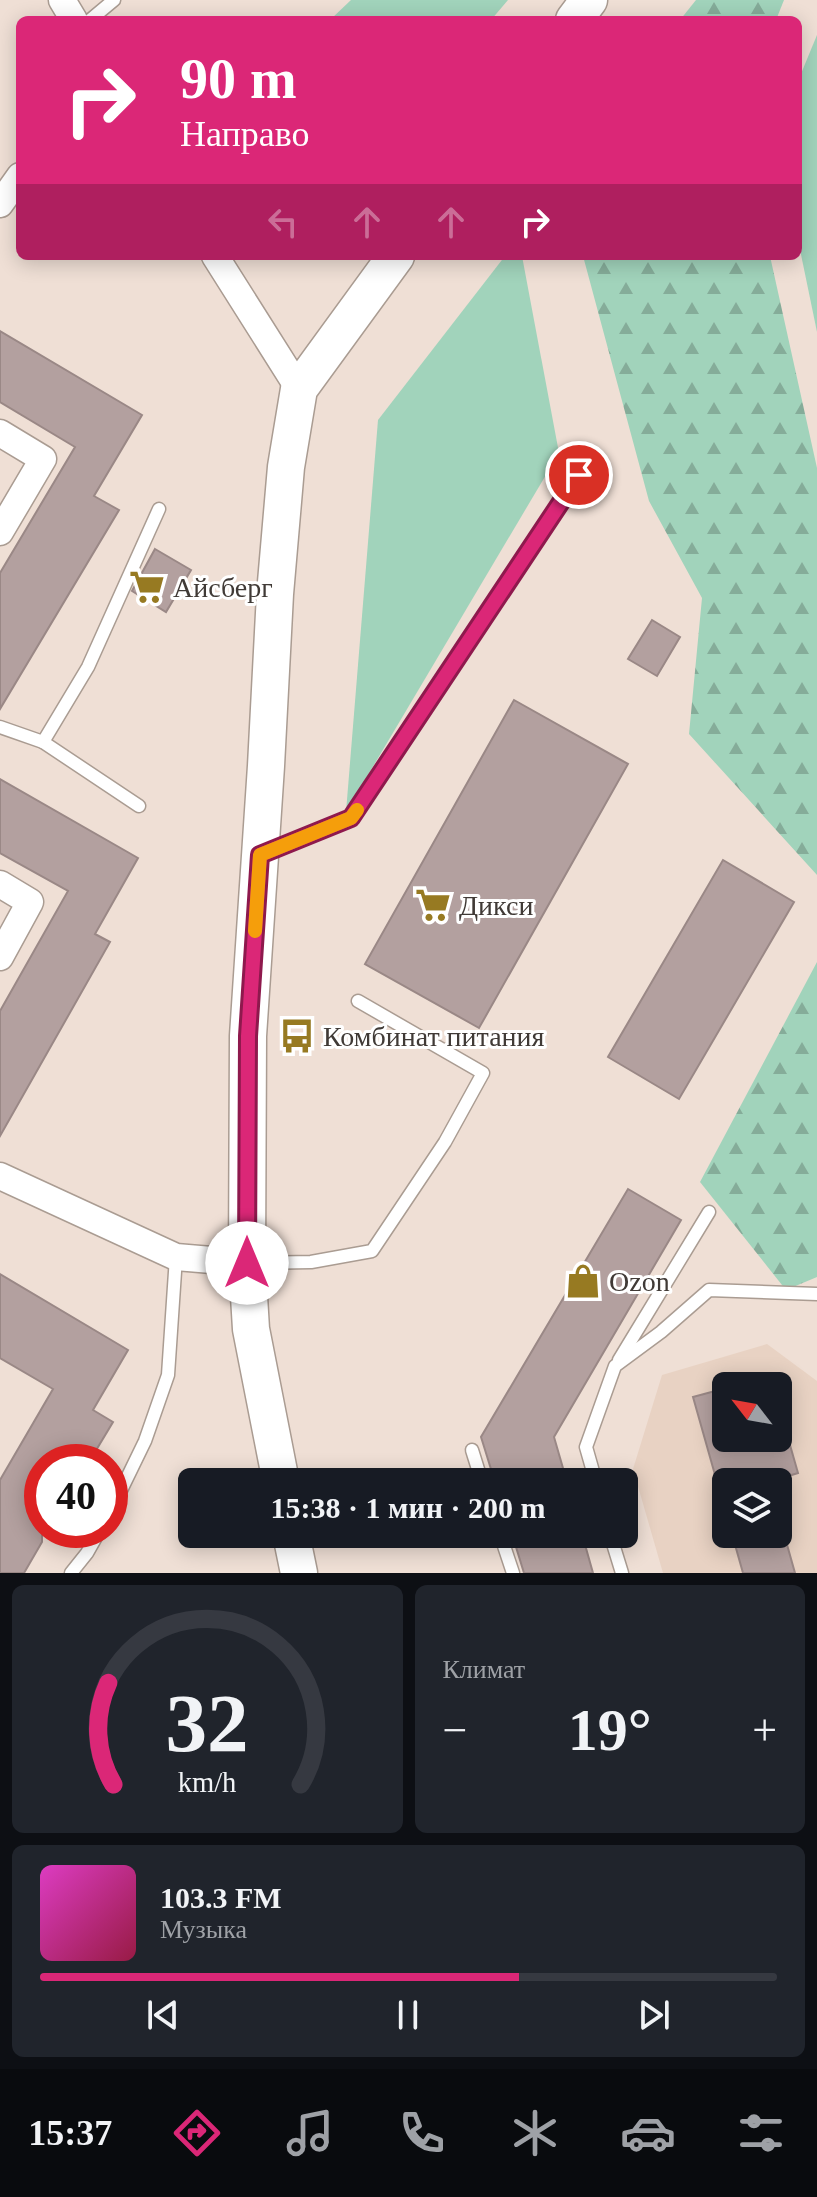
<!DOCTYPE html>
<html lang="ru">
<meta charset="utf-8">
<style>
body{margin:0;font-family:"Times New Roman",serif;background:#20242c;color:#f1f3f6;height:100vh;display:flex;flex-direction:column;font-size:30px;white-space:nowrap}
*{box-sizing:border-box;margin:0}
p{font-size:26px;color:#9ea1a6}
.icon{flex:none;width:44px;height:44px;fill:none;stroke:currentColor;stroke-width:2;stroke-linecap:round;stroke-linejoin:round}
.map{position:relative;height:1573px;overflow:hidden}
.sheet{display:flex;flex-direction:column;gap:12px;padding:12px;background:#0d0f14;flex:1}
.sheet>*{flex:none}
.top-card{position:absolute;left:16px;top:16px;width:786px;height:244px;border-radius:12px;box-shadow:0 4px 20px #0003;background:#db2777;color:#fff;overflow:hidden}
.needle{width:52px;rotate:301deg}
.tools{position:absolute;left:712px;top:1372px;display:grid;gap:16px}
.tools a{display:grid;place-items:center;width:80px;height:80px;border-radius:12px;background:#171b24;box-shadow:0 4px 20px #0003;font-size:40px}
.speed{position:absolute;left:24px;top:1444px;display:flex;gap:16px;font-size:40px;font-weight:700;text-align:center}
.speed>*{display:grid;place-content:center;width:104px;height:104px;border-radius:50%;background:#171b24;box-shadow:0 4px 20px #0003;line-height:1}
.speed .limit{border:12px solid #d22;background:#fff;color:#111}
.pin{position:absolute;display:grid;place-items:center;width:68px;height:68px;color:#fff;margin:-34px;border:4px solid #fff;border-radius:50%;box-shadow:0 2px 8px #0007}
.me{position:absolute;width:88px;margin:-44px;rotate:0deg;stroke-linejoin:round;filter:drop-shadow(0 0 6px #0008)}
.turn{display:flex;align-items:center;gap:28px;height:168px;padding:0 32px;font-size:36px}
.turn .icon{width:104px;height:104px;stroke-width:2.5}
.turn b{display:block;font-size:56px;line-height:68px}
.lanes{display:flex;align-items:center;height:76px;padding:0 32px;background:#0003;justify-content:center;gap:40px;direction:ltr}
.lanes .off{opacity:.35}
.big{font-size:60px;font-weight:600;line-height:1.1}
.sheet .widget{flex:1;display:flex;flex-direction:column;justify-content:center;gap:12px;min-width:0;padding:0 28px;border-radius:12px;background:#20242c}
.sheet .dial{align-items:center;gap:0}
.dial svg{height:208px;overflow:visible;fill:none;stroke:#363941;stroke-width:7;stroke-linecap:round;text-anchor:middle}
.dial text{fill:#f1f3f6;stroke:none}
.song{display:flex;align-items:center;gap:24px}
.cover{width:96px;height:96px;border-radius:12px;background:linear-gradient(135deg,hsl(310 70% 55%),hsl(340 70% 35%))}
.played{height:8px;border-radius:4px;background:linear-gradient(90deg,#db2777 65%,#363941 65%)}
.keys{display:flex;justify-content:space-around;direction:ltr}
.heat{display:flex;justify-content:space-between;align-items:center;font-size:44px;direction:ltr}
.sheet .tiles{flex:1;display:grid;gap:12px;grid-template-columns:1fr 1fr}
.widget:last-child{grid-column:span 2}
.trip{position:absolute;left:178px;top:1468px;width:460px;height:80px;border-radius:12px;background:#171b24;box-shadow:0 4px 20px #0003;font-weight:600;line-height:80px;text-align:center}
.dock{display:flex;height:128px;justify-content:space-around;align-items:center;background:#090b0e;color:#9ea1a6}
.dock .icon{width:56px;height:56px}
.dock .on{color:#db2777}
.dock b{font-size:36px;color:#f1f3f6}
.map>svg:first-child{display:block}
</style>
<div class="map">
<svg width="817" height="1573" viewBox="0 0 817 1573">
<defs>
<pattern id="forest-firs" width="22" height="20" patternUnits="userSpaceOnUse" patternTransform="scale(2)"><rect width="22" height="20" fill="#a1d3bb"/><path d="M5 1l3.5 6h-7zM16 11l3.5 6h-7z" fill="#85ac99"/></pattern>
</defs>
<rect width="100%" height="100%" fill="#efdfd5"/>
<path fill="#e8d2c3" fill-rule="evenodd" d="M767 1344 817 1381V1573H663L633 1469 662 1375ZM726 1386H778V1438H726ZM726 1482H778V1534H726Z"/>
<g fill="#a1d3bb">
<path d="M351 0H508L491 20H330Z"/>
<path d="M817 35V332L798 240V81Z"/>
<path d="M505 256H522L559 453 346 812 378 420Z"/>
</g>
<g fill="url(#forest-firs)">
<path d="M696 0H784L776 20H680Z"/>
<path d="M583 256H770L817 468V875L689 734 702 598 649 501Z"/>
<path d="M817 962V1277L786 1290 700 1182Z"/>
</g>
<g fill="#b3a09f" stroke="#9a8886" stroke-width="2">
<path d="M0 331 142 415 94 496 119 510 0 709V573L75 447 0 402Z"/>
<path d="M155 549 191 570 166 612 132 591Z"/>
<path d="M652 620 680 637 657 676 628 659Z"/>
<path d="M514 700 628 764 479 1028 365 964Z"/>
<path d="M0 779 138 858 95 934 110 942 0 1136V1011L68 891 0 853Z"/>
<path d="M723 860 794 902 679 1099 608 1057Z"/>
<path d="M628 1189 681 1220 554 1437 567 1482H495L481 1437Z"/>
<path d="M0 1274 128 1350 93 1410 113 1422 89 1462H42V1542L24 1573H0V1480L53 1389 0 1358Z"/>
<path d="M726 1388V1438H788L798 1473 769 1482H726V1488L719 1489 693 1397Z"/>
<path d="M512 1534H582L593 1573H524Z"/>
<path d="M732 1534H784L795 1573H743Z"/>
</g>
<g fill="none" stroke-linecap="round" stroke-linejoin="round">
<g stroke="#aa9c92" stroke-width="15">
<g id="lane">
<path d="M90 20 114 0"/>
<path d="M0 727 43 742 139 806"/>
<path d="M43 742 88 667 159 509"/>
<path d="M265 854 351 818 579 475"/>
<path d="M250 1263 311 1262 372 1251 445 1142 483 1073 358 1001"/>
<path d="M619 1360 709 1212"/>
<path d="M472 1450 482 1482"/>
<path d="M596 1482 586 1447 615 1366 661 1332 709 1290 817 1294"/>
<path d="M110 1513 145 1441 168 1375 176 1257"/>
<path d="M500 1534 513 1573"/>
<path d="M610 1534 622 1573"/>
<path d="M71 1573 87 1553 100 1530"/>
</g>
</g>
<g stroke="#aa9c92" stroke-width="29">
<g id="street">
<path d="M62 0 74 20"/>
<path d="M0 204 20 176"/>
<path d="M215 256 299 389"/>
<path d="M0 433 43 459 0 532"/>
<path d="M0 884 30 902 0 957"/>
<path d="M0 1176 176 1257 247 1263"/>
</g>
</g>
<g stroke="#aa9c92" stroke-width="39">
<g id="secondary">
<path d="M574 20 589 0"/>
<path d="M281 1482 251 1329 247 1263 248 1036 266 766 275 594 286 467 299 389 396 256"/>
<path d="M291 1534 299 1573"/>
</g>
</g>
<use href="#lane" stroke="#fff" stroke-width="12"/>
<use href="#street" stroke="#fff" stroke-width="26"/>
<use href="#secondary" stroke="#fff" stroke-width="36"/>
</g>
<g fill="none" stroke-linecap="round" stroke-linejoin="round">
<g stroke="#8e194d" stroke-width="20">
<path id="route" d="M247 1263 248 1036 260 855 351 818 579 475"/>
</g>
<use href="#route" stroke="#db2777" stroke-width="14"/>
<path stroke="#f59e0b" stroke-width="14" d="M255 931 260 855 351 818 357 810"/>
</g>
<defs>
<g id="supermarket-bare" transform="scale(2.76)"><path d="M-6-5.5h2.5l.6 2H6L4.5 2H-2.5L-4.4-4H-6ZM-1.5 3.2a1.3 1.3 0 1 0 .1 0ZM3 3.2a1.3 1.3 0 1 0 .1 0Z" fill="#977a22" stroke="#fff" stroke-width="2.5" paint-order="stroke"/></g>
<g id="bus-bare" transform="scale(2.76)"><path d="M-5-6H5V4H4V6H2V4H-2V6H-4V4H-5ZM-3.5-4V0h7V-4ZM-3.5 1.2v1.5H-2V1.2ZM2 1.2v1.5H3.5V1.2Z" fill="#977a22" stroke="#fff" stroke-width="2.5" paint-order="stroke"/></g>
<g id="shop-bare" transform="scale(2.76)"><path d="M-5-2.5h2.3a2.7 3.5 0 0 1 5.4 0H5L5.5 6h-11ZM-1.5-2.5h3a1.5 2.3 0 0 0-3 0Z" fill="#977a22" stroke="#fff" stroke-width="2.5" paint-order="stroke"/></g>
</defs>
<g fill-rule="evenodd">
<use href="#supermarket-bare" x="147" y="587"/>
<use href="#supermarket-bare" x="433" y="905"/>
<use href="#bus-bare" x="297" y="1036"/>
<use href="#shop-bare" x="583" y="1281"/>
</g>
<g text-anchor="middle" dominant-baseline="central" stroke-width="6" stroke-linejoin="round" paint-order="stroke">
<g font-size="28" fill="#403a36" stroke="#fff" text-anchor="start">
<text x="173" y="587">Айсберг</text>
<text x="459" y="905">Дикси</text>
<text x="323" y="1036">Комбинат питания</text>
<text x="609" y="1281">Ozon</text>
</g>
</g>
</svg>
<div class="tools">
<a><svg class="needle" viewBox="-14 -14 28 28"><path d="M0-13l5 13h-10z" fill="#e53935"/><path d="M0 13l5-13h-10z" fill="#9ea1a6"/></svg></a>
<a><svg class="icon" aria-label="layers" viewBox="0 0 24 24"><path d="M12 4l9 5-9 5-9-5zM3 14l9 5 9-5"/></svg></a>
</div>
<div class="speed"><div class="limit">40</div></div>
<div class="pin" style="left:579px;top:475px;background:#d93025"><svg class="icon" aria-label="arrive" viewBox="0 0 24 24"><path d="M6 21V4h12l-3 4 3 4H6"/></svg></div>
<svg class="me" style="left:247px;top:1263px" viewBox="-20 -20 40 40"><circle r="19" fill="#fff"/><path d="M0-13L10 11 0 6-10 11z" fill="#db2777"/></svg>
<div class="trip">15:38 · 1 мин · 200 m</div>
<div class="top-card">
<div class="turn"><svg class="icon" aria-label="right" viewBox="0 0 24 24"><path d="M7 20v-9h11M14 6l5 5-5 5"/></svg><div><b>90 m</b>Направо</div></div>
<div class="lanes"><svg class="icon off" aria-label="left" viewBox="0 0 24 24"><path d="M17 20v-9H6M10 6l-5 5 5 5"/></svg><svg class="icon off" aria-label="ahead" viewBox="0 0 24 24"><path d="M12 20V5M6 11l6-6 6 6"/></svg><svg class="icon off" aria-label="ahead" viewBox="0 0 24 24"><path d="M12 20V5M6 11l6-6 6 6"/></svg><svg class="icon" aria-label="right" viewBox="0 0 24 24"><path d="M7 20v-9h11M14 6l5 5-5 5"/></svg></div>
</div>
</div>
<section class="sheet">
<div class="tiles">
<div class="widget dial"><svg viewBox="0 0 100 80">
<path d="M14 69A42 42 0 1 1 86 69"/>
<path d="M14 69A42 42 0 0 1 12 30" stroke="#db2777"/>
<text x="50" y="56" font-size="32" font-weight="700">32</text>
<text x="50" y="72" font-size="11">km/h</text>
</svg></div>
<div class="widget"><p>Климат</p>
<div class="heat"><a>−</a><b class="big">19°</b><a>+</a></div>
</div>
<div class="widget">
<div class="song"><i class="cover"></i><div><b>103.3 FM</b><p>Музыка</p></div></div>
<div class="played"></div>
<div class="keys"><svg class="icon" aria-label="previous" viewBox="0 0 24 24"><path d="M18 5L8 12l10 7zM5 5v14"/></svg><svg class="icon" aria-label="pause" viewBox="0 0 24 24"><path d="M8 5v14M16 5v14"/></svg><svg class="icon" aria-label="next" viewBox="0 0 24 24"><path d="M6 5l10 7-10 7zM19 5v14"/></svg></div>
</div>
</div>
</section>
<nav class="dock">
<b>15:37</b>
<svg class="icon on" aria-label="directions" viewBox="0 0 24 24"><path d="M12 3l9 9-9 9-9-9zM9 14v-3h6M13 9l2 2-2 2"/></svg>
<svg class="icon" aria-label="music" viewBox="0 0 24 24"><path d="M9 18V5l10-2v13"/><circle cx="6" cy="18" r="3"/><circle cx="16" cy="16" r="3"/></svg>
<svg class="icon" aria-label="phone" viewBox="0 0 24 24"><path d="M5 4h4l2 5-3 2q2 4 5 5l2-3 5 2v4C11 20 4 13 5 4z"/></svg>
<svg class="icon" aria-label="climate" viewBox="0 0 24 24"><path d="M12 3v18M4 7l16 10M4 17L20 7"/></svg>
<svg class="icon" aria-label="car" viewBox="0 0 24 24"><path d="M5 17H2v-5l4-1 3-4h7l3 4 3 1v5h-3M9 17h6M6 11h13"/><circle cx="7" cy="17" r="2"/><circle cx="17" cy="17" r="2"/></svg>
<svg class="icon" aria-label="filters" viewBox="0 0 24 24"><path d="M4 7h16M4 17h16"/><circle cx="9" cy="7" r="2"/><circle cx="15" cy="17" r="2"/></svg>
</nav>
